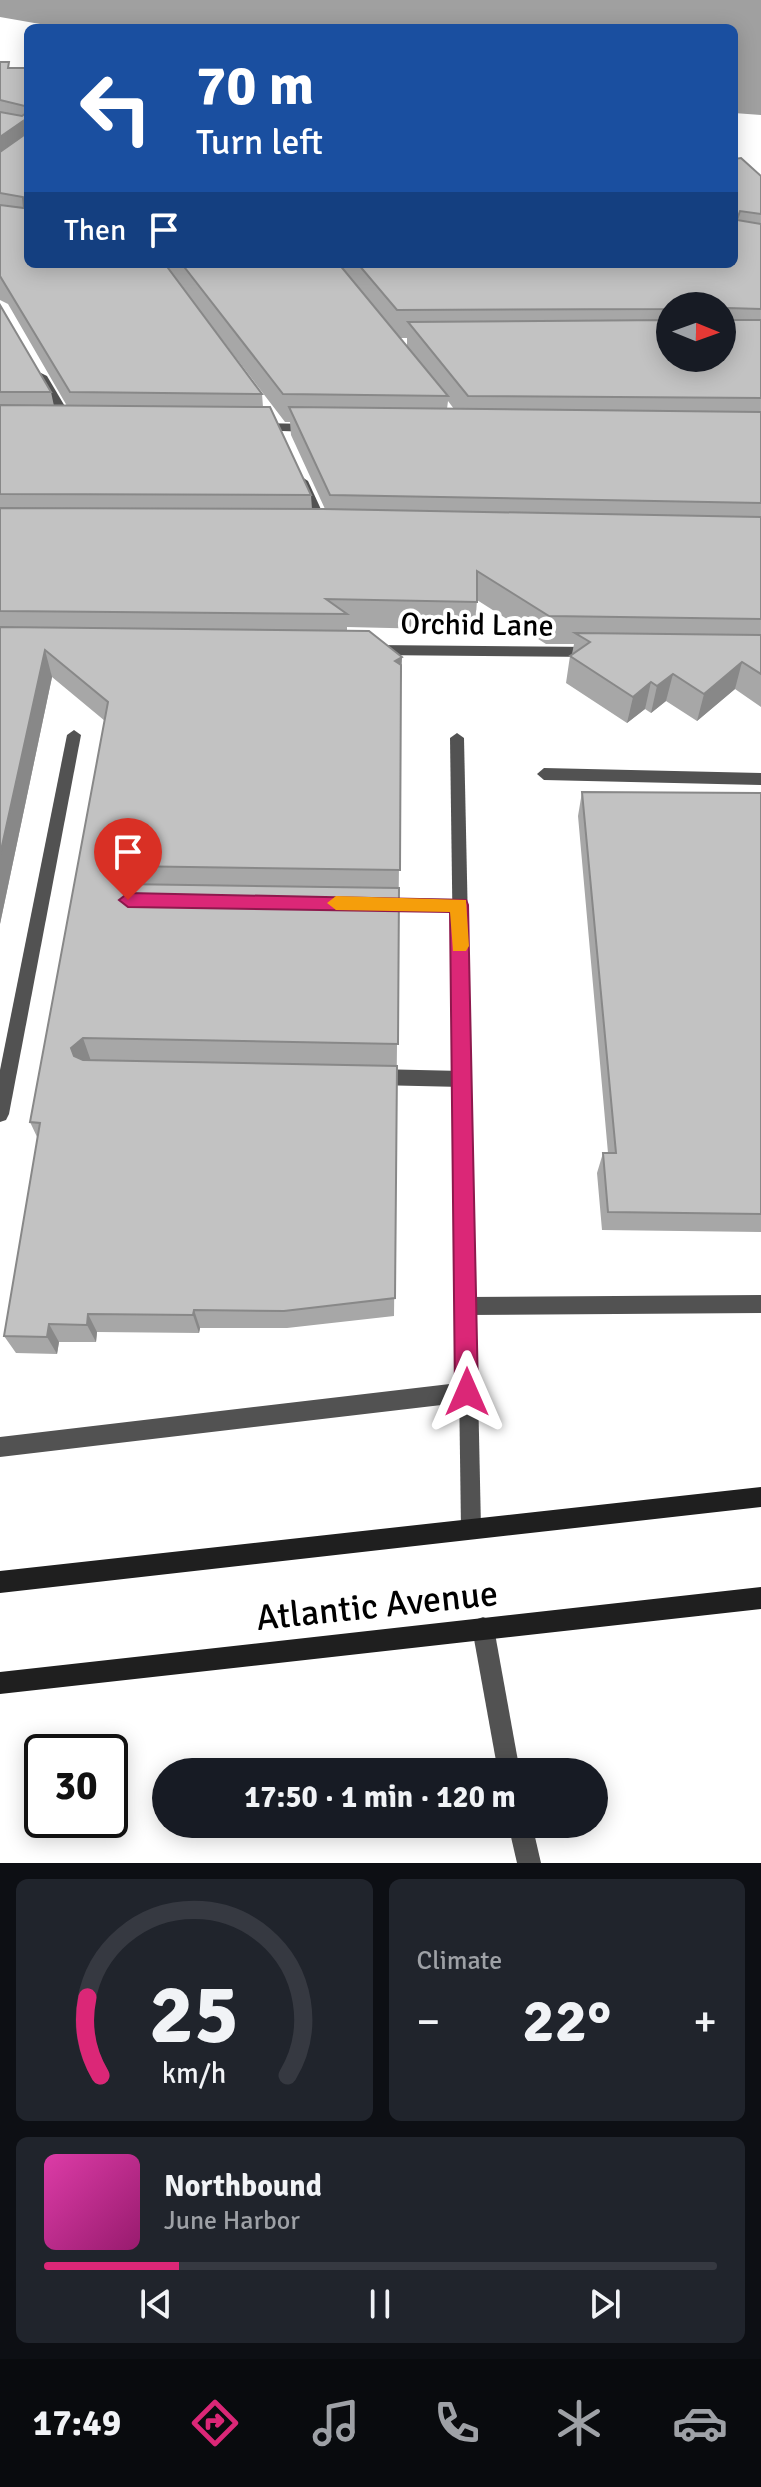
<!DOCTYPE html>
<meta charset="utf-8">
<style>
body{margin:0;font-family:Signika,sans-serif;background:#20242c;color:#f1f3f6;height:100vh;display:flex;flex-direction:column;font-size:30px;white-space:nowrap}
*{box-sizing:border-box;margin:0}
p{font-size:26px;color:#9ea1a6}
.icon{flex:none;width:44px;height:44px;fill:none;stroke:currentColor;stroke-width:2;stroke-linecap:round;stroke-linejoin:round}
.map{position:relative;height:1863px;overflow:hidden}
.sheet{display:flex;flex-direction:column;gap:16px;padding:16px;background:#0d0f14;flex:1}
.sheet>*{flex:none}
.hud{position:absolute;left:24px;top:24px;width:714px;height:244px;border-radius:12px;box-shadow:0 4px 20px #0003;background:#1a4fa0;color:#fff;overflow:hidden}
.needle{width:52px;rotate:91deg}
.buttons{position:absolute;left:656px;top:292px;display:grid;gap:16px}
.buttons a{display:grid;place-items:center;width:80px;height:80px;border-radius:50%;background:#171b24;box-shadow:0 4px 20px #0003;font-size:40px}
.speed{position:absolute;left:24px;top:1734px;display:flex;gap:16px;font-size:40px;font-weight:700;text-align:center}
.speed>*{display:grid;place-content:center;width:104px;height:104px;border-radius:50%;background:#171b24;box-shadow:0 4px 20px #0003;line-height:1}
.speed .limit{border:4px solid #111;border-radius:12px;background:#fff;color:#111}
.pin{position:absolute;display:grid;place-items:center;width:68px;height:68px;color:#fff;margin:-82px -34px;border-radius:50% 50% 50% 0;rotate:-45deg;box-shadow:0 0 8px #0007}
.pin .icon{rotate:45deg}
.me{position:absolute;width:88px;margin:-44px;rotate:0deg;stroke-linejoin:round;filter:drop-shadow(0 0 6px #0008)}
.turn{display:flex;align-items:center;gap:28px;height:168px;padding:0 40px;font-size:36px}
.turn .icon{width:104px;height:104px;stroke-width:2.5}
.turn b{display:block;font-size:56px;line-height:68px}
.then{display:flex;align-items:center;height:76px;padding:0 40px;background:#0003;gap:16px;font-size:30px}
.big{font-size:60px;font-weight:800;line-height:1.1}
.sheet .tile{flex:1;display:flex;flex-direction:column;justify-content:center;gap:12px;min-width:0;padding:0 28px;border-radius:12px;background:#20242c}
.sheet .dial{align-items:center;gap:0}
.dial svg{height:208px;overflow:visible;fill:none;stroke:#363941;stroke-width:7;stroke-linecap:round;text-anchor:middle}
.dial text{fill:#f1f3f6;stroke:none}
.song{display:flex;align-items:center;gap:24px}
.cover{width:96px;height:96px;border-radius:12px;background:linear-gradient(135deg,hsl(320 70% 55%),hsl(320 70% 35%))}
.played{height:8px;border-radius:4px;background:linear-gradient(90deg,#db2777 20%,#363941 20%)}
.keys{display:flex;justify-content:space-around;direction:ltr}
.heat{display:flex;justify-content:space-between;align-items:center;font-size:44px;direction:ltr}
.sheet .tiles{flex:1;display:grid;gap:16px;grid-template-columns:1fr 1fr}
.tile:last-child{grid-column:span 2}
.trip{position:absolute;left:152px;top:1758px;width:456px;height:80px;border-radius:40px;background:#171b24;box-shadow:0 4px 20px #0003;font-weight:800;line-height:80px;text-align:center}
.tabs{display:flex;height:128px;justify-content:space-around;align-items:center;background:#090b0e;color:#9ea1a6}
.tabs .icon{width:56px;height:56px}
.tabs .active{color:#db2777}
.tabs b{font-size:36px;color:#f1f3f6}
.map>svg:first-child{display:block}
</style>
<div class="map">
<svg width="761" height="1863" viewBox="0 0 761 1863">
<rect width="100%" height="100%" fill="#fff"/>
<path fill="#a0a0a0" d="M0 0H761V115L734 113V28H63L0 17Z"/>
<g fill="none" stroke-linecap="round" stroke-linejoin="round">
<g fill="#525252" fill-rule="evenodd">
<path d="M41 373 47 376 76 425 74 428 70 429 64 425 35 376Z"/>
<path d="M258 423 310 424 316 428 310 432 254 430 252 427Z"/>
<path d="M302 477 308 481 330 529 328 532 324 533 318 529 296 481Z"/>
<path d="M374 645 594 647 601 652 594 657 374 655 367 650Z"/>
<path d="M74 730 81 735 9 1114 6 1120 0 1122V1070L67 735Z"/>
<path d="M544 768 761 773V785L544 780 537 774Z"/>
<path d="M377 898 459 899 465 900 467 905 465 910 459 911 377 910 371 909 369 904 371 899Z"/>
<path d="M375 1069 462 1071 468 1074 471 1079 468 1084 462 1087 375 1085 369 1082 366 1077 369 1072Z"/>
<path d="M761 1295V1313L466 1315 459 1313 456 1306 459 1299 466 1297Z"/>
<path d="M467 1382 474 1385 477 1392 474 1399 467 1402 0 1457V1437Z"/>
<path d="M483 1617 491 1620 494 1628 520 1772H498L472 1628 475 1620Z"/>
<path d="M508 1824H532L541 1863H517Z"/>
</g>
<path fill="#525252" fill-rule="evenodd" d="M457 733 464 738 481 1528 478 1535 471 1538 464 1535 461 1528 450 738Z"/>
<g fill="#1f1f1f" fill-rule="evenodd">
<path d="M761 1487V1507L0 1593V1571Z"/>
<path d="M761 1587V1609L0 1694V1672Z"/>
</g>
</g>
<g fill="#a7a7a7" fill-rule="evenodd">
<path d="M0 62 10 68H28V264H339L343 269V264H734V159L761 176V707L735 689 697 721 666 701 651 713 645 709 627 723 566 683 570 656 572 654 574 644H546L477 600 475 630 347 627V630L401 684 394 1316 287 1328H200L199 1333 97 1332 96 1342H59L57 1354 16 1353 4 1336 38 1139 30 1122 105 721 52 677 0 924V305L51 392 54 406H67L8 304 0 300ZM191 299 285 422H290L291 435 325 509H312L311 495 263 407 262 394ZM670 306H722L670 358ZM400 338H407V347ZM448 401 454 409H447Z"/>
<path d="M582 792 761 793V1232L602 1230 597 1173 603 1153H608L578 816Z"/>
</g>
<g fill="#888">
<path d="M23 121 28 148 0 167V137Z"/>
<path d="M45 650 52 677 0 924V855Z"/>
<path d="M402 657 401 684 395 688V661Z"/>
<path d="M742 662 735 689 697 721 704 694Z"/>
<path d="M673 674 666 701 651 713 657 686Z"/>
<path d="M651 682 645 709 627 723 633 697Z"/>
<path d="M122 866 128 891 117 899 111 874Z"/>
<path d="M83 1038 91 1061 79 1070 71 1048Z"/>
<path d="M194 1310 200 1328 199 1333 193 1315Z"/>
<path d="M88 1314 97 1332 96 1342 87 1325Z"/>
<path d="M49 1324 59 1342 57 1354 47 1337Z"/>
</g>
<g fill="#c2c2c2" stroke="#888" stroke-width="2">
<path d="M0 62H9L8 68H28V264H165L262 394 70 392 0 276V205L24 208 23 197 0 193V152L24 135 23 121 0 137V112L22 116 26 113 25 106 0 100Z"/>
<path d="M741 158 761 176V214L740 211 737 220 761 224V309L728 308 725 317 728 320H761V398L468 396 408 322 670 320V358H722V306H670V309L397 310 358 264H734V159Z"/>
<path d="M182 264H339L448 396 283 394Z"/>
<path d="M0 305 51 392H0Z"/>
<path d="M0 405 270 407 311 495 0 494Z"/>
<path d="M289 407 761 412V503L330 495Z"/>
<path d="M0 508 324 509 761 517V619L549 616 477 571V602L326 599 347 614 0 611Z"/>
<path d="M0 627 369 631 402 657 395 661 401 665 400 870 122 866 111 874 113 880 122 884 399 888 398 1044 83 1038 71 1048 74 1056 83 1060 397 1066 395 1298 284 1311 194 1310 193 1315 88 1314 87 1325 49 1324 47 1337 4 1336 40 1123 30 1122 108 702 45 650 0 855Z"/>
<path d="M575 633 761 635V674L742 662 704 694 673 674 657 686 651 682 633 697 570 656 590 642Z"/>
<path d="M582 792 761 793V1214L608 1212 603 1153H616Z"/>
</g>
<path fill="#db2777" stroke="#8e194d" stroke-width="2" d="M128 893 466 900 468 905 478 1392 475 1400 467 1403 459 1400 455 1392 450 912 128 907 119 900Z"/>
<path fill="#f59e0b" d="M336 896 466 900 469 946 466 951H453L450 912 336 910 327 903Z"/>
<g text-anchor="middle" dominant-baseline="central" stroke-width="8" stroke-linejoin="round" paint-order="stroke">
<g font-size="30" fill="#000" stroke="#fff">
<text transform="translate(477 625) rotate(1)">Orchid Lane</text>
</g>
<g font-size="36" fill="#000" stroke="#fff">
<text transform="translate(377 1606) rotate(-6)">Atlantic Avenue</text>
</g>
</g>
</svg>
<div class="buttons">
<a><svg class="needle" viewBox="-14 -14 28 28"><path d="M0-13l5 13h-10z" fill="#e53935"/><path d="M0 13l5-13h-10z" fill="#9ea1a6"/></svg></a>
</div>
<div class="speed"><div class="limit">30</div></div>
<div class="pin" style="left:128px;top:900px;background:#d93025"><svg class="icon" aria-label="arrive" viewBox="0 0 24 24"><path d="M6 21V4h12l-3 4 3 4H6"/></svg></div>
<svg class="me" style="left:467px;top:1392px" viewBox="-20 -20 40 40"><path d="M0-17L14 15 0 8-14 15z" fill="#db2777" stroke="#fff" stroke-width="4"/></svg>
<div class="trip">17:50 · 1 min · 120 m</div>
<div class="hud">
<div class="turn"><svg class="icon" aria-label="left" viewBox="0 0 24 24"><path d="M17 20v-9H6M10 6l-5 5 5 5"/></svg><div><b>70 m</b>Turn left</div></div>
<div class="then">Then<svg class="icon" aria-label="arrive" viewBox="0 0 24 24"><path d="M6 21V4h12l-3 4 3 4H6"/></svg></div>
</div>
</div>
<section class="sheet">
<div class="tiles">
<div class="tile dial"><svg viewBox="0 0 100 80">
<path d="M14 69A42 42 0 1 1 86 69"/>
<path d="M14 69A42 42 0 0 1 9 39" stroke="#db2777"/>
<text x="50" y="56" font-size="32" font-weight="700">25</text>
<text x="50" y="72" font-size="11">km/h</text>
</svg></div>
<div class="tile"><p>Climate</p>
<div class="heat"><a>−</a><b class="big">22°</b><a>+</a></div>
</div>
<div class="tile">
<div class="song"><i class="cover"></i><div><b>Northbound</b><p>June Harbor</p></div></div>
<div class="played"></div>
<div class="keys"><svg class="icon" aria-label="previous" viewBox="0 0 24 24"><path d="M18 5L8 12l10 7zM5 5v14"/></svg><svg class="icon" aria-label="pause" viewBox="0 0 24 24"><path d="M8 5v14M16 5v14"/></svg><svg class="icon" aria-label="next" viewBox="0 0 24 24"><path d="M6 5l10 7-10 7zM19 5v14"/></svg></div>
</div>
</div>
</section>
<nav class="tabs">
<b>17:49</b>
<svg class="icon active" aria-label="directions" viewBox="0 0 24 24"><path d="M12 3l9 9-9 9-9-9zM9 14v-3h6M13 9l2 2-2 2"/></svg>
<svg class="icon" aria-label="music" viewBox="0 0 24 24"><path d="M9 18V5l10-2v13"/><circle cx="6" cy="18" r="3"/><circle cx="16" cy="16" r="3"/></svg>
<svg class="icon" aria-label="phone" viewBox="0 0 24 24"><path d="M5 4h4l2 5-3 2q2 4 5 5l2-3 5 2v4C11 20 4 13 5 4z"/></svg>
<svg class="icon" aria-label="climate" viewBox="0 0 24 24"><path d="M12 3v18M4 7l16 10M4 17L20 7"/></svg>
<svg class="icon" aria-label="car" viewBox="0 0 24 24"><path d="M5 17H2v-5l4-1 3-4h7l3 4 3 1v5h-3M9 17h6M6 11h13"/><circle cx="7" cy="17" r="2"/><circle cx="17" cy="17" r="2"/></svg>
</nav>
